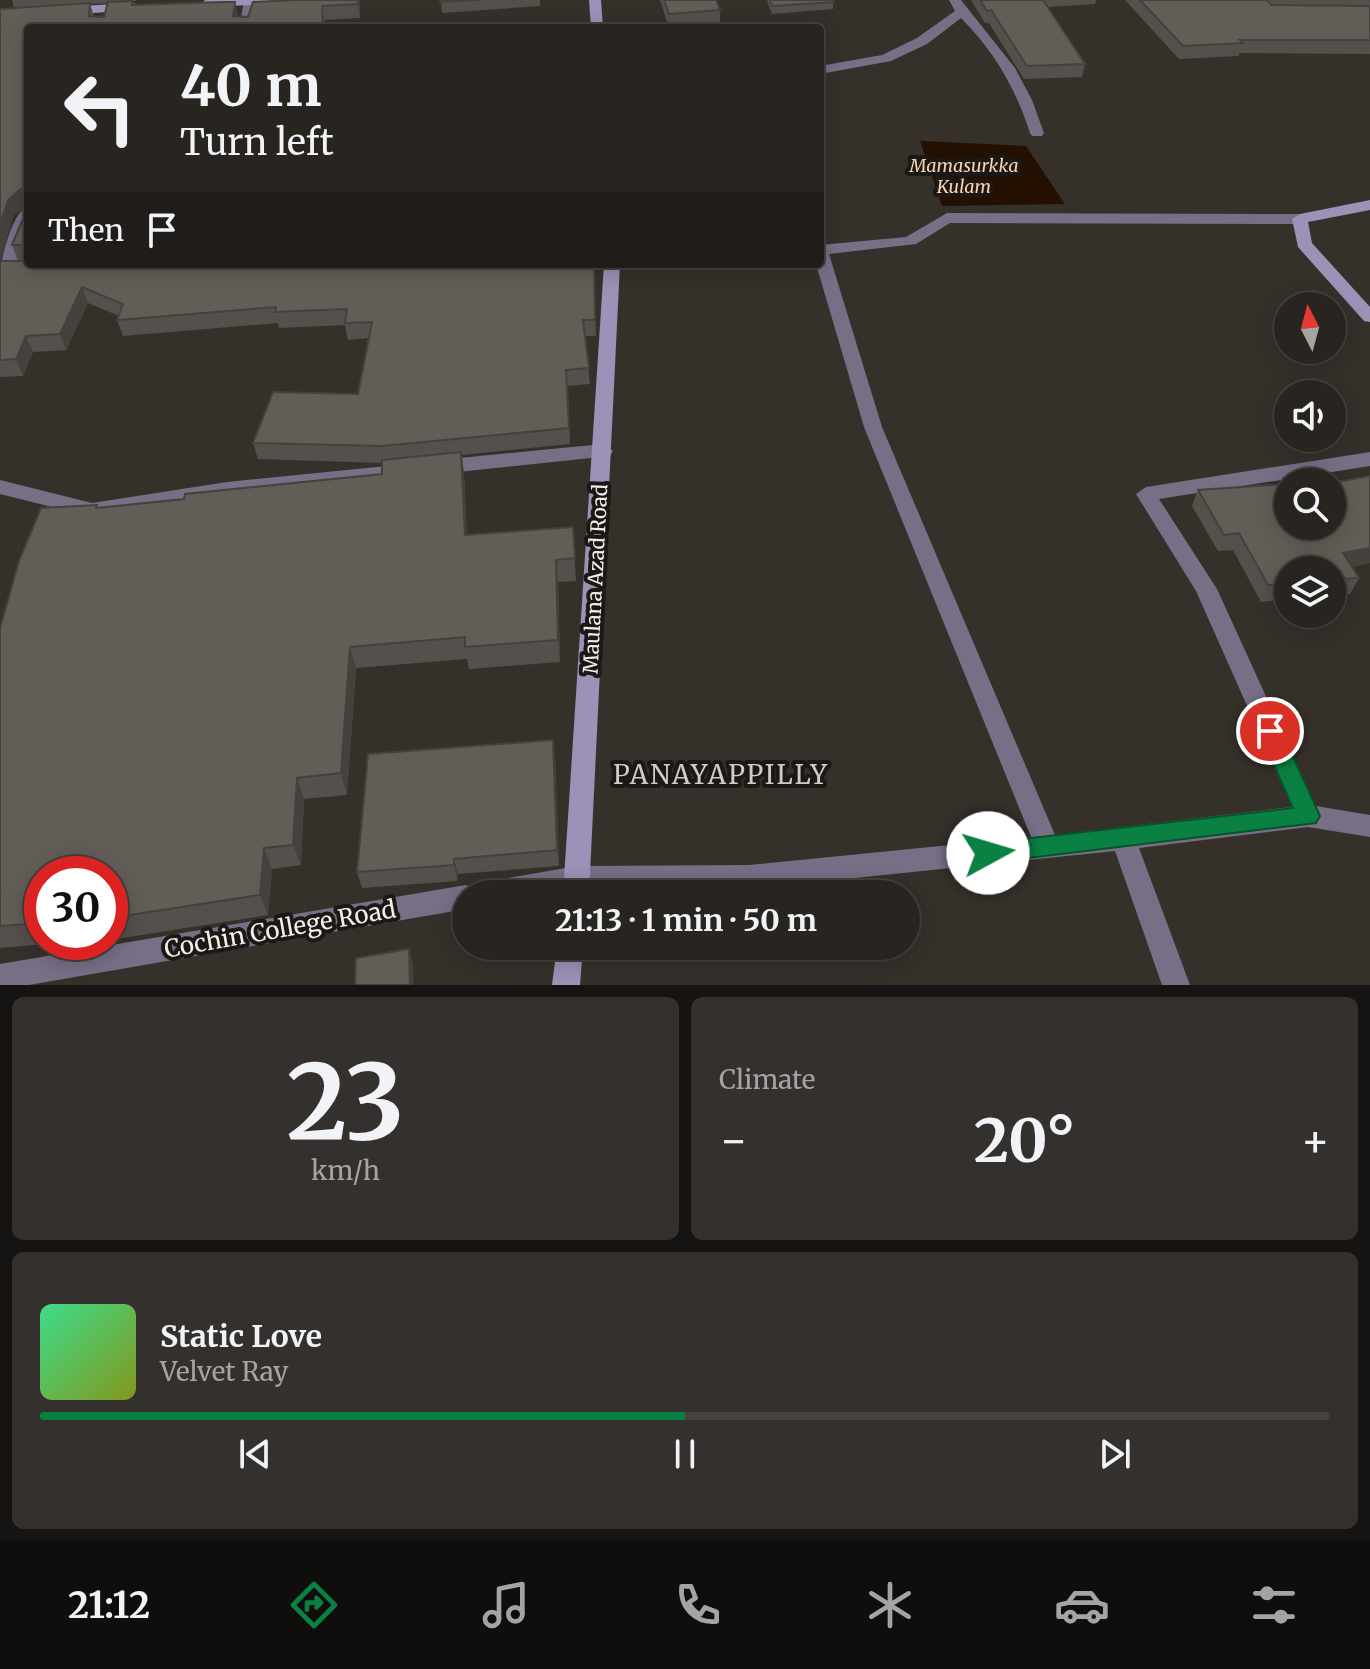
<!DOCTYPE html>
<meta charset="utf-8">
<style>
body{margin:0;font-family:Merriweather,serif;background:#34302d;color:#f1f3f6;height:100vh;display:flex;flex-direction:column;font-size:30px;white-space:nowrap}
*{box-sizing:border-box;margin:0}
p{font-size:26px;color:#a5a4a5}
.icon{flex:none;width:44px;height:44px;fill:none;stroke:currentColor;stroke-width:2;stroke-linecap:round;stroke-linejoin:round}
.map{position:relative;height:985px;overflow:hidden}
.sheet{display:flex;flex-direction:column;gap:12px;padding:12px;background:#161412;flex:1}
.sheet>*{flex:none}
.hud{position:absolute;left:24px;top:24px;width:800px;height:244px;border-radius:8px;box-shadow:0 4px 20px #0003,0 0 0 2px #44413e;background:#282420;color:#f1f3f6;overflow:hidden}
.needle{width:52px;rotate:354deg}
.fabs{position:absolute;left:1274px;top:292px;display:grid;gap:16px}
.fabs a{display:grid;place-items:center;width:72px;height:72px;border-radius:50%;background:#282420;box-shadow:0 4px 20px #0003,0 0 0 2px #44413e;font-size:40px}
.speed{position:absolute;left:24px;top:856px;display:flex;gap:16px;font-size:40px;font-weight:700;text-align:center}
.speed>*{display:grid;place-content:center;width:104px;height:104px;border-radius:50%;background:#282420;box-shadow:0 4px 20px #0003,0 0 0 2px #44413e;line-height:1}
.speed .limit{border:12px solid #d22;background:#fff;color:#111}
.pin{position:absolute;display:grid;place-items:center;width:68px;height:68px;color:#fff;margin:-34px;border:4px solid #fff;border-radius:50%;box-shadow:0 2px 8px #0007}
.me{position:absolute;width:88px;margin:-44px;rotate:84deg;stroke-linejoin:round;filter:drop-shadow(0 0 6px #0008)}
.turn{display:flex;align-items:center;gap:28px;height:168px;padding:0 24px;font-size:36px}
.turn .icon{width:104px;height:104px;stroke-width:2.5}
.turn b{display:block;font-size:56px;line-height:68px}
.then{display:flex;align-items:center;height:76px;padding:0 24px;background:#0003;gap:16px;font-size:30px}
.big{font-size:60px;font-weight:700;line-height:1.1}
.sheet .card{flex:1;display:flex;flex-direction:column;justify-content:center;gap:12px;min-width:0;padding:0 28px;border-radius:12px;background:#34302d}
.sheet .dial{align-items:center;gap:0}
.dial b{font-size:104px;line-height:1}
.song{display:flex;align-items:center;gap:24px}
.cover{width:96px;height:96px;border-radius:12px;background:linear-gradient(135deg,hsl(150 70% 55%),hsl(70 70% 35%))}
.played{height:8px;border-radius:4px;background:linear-gradient(90deg,#0b8043 50%,#44413e 50%)}
.keys{display:flex;justify-content:space-around;direction:ltr}
.heat{display:flex;justify-content:space-between;align-items:center;font-size:44px;direction:ltr}
.sheet .tiles{flex:1;display:grid;gap:12px;grid-template-columns:1fr 1fr}
.card:last-child{grid-column:span 2}
.trip{position:absolute;left:452px;top:880px;width:468px;height:80px;border-radius:40px;background:#282420;box-shadow:0 4px 20px #0003,0 0 0 2px #44413e;font-weight:700;line-height:80px;text-align:center}
.menu{display:flex;height:128px;justify-content:space-around;align-items:center;background:#100e0d;color:#a5a4a5}
.menu .icon{width:56px;height:56px}
.menu .current{color:#0b8043}
.menu b{font-size:36px;color:#f1f3f6}
.map>svg:first-child{display:block}
</style>
<div class="map">
<svg width="1370" height="985" viewBox="0 0 1370 985">
<rect width="100%" height="100%" fill="#36302b"/>
<path fill="#241000" d="M920 141 1026 146 1065 204 942 206Z"/>
<g fill="none" stroke-linecap="round" stroke-linejoin="round">
<g fill="#766f86" fill-rule="evenodd">
<path d="M949 0H961L1015 68 1032 100 1044 133 1042 136H1032L1030 133C1016 89 994 51 961 18L927 44 891 61 820 74V66L882 55 917 38 955 11Z"/>
<path d="M244 1H256L251 28H239Z"/>
<path d="M28 206C28 227 24 270 0 277 0 260 12 212 28 206Z"/>
<path d="M947 213 1300 214 1308 219 1300 224 950 223 916 244 829 254 882 427 1055 835 1292 807 1196 591 1136 494 1146 487 1370 452V466L1159 499 1217 589 1316 806 1370 815V837L1308 827 1139 848 1190 985H1162L1115 851 749 889 466 894V909L29 985H0V964L466 885 475 888 485 882 577 866 749 865 1031 837 864 427 816 264H820V245L906 237Z"/>
<path d="M603 444 613 451 610 456 439 474 429 467 439 460Z"/>
<path d="M407 464 414 466 417 471 414 476 227 496 92 517 0 494V480L92 503 227 482Z"/>
</g>
<g fill="#9c91b6" fill-rule="evenodd">
<path d="M205 0H276L270 4 208 7 202 3Z"/>
<path d="M589 0H601L603 28H591Z"/>
<path d="M132 3 136 4V10L64 15 58 11 64 7Z"/>
<path d="M1370 200V210L1308 222 1312 243 1370 307V322L1364 321 1298 247 1292 219 1300 214Z"/>
<path d="M604 264H620L589 894H563Z"/>
<path d="M557 946H583L580 985H552Z"/>
</g>
</g>
<g fill="#55504b" fill-rule="evenodd">
<path d="M12 0H136V1H132L133 5 248 17 296 0H360V18L325 20V28H28V264H594L596 336H585L590 384 568 386 570 444 462 455 464 474 467 535 573 527 576 581 558 582 560 662 469 669 467 659 356 668 347 795 304 799 301 865 272 869 268 915 110 940V874H42V942H69L0 948V628L98 508 184 499 382 474V463L258 459 253 443 358 394 368 338 348 340 345 325 279 328 278 323 123 336 117 320 119 316 88 303 66 350 33 352 23 376 0 377V262L18 261 12 245 25 214 24 207 14 215V8ZM108 3 104 17 94 16 90 4Z"/>
<path d="M441 0H540V6L442 13Z"/>
<path d="M660 0H716L720 10V25L669 28Z"/>
<path d="M767 0H833V9L772 14Z"/>
<path d="M971 0H1096L1095 4 1048 7 1085 64 1082 77 1024 79 989 23H985Z"/>
<path d="M1125 0H1370V54L1239 53V56L1179 59Z"/>
<path d="M1370 476V563L1351 567 1359 578 1350 594 1332 596V570H1288V599L1261 602 1233 550 1218 551 1192 506 1198 490 1288 526Z"/>
<path d="M553 740 555 757 559 866 458 874 457 881 362 888 357 872Z"/>
</g>
<g fill="#45413d">
<path d="M358 0H360V18L358 4Z"/>
<path d="M235 2 238 16H233Z"/>
<path d="M22 188 28 203 14 215 0 261V225L8 200Z"/>
<path d="M82 287 88 303 66 350 60 334Z"/>
<path d="M26 336 33 352 23 376 16 359Z"/>
<path d="M461 452 464 474 468 557 465 535Z"/>
<path d="M1370 548V563L1335 570 1343 553Z"/>
<path d="M556 560 558 582 560 662 558 640Z"/>
<path d="M350 647 356 668 347 795 341 773Z"/>
<path d="M553 740 555 757 559 866 557 850Z"/>
<path d="M297 778 304 799 301 865 293 845Z"/>
<path d="M264 848 272 869 268 915 260 895Z"/>
<path d="M454 859 458 874 457 881 454 865Z"/>
<path d="M409 949 413 965 414 985H410Z"/>
</g>
<g fill="#635d57" stroke="#45413d" stroke-width="2">
<path d="M296 0H358V4L322 6 323 28H28V245H12L25 214 22 188 8 200 0 225V9L90 3 89 16 104 17 108 2 132 1V5L224 2H235L233 16 248 17 253 2Z"/>
<path d="M441 0H480L440 2Z"/>
<path d="M664 0H716L720 10 669 14Z"/>
<path d="M770 0H833L834 2 772 6Z"/>
<path d="M980 0H1043L1085 64 1027 66 991 10 987 11Z"/>
<path d="M1140 0H1267L1271 5 1370 6V40H1240L1243 43 1183 46Z"/>
<path d="M2 261H28V264H594L595 320H583L589 368 566 370 569 428 382 446 253 443 273 392 358 394 372 322 345 323 347 309 275 312 276 307 117 320 123 304 82 287 60 334 26 336 16 359 0 360V262Z"/>
<path d="M461 452 465 535 573 527 575 558 556 560 558 640 465 647V637L350 647 341 773 297 778 293 845 264 848 260 895 110 918V874H42V923L0 926V628L19 561 41 508 97 505 96 508 184 499 185 494 382 474V460Z"/>
<path d="M1370 476V548L1343 553 1359 578 1332 580V570H1288V584L1268 585 1239 533 1224 535 1198 490 1288 484V526H1332V483Z"/>
<path d="M553 740 557 850 454 859V865L357 872 368 754Z"/>
<path d="M409 949 410 985H355L356 958Z"/>
</g>
<path fill="#0b8043" stroke="#07532c" stroke-width="2" d="M1270 722 1277 725 1281 731 1320 816 1316 823 988 863 980 860 976 853 980 846 988 843 1293 808 1259 731 1262 725Z"/>
<g text-anchor="middle" dominant-baseline="central" stroke-width="8" stroke-linejoin="round" paint-order="stroke">
<g font-size="18" font-style="italic" fill="#fcd3ae" stroke="#1b1816">
<text x="964" y="165">Mamasurkka<tspan x="964" dy="21">Kulam</tspan></text>
</g>
<g font-size="20" fill="#f2eeea" stroke="#1b1816">
<text transform="translate(595 579) rotate(-87)">Maulana Azad Road</text>
</g>
<g font-size="24" fill="#f2eeea" stroke="#1b1816">
<text transform="translate(280 929) rotate(-10)">Cochin College Road</text>
</g>
<g font-size="26" letter-spacing="2" fill="#d2cac4" stroke="#1b1816">
<text x="721" y="774">PANAYAPPILLY</text>
</g>
</g>
</svg>
<div class="fabs">
<a><svg class="needle" viewBox="-14 -14 28 28"><path d="M0-13l5 13h-10z" fill="#e53935"/><path d="M0 13l5-13h-10z" fill="#a5a4a5"/></svg></a>
<a><svg class="icon" aria-label="sound" viewBox="0 0 24 24"><path d="M4 9h4l5-4v14l-5-4H4zM17 9q2 3 0 6"/></svg></a>
<a><svg class="icon" aria-label="search" viewBox="0 0 24 24"><circle cx="10" cy="10" r="6"/><path d="M15 15l6 6"/></svg></a>
<a><svg class="icon" aria-label="layers" viewBox="0 0 24 24"><path d="M12 4l9 5-9 5-9-5zM3 14l9 5 9-5"/></svg></a>
</div>
<div class="speed"><div class="limit">30</div></div>
<div class="pin" style="left:1270px;top:731px;background:#d93025"><svg class="icon" aria-label="arrive" viewBox="0 0 24 24"><path d="M6 21V4h12l-3 4 3 4H6"/></svg></div>
<svg class="me" style="left:988px;top:853px" viewBox="-20 -20 40 40"><circle r="19" fill="#fff"/><path d="M0-13L10 11 0 6-10 11z" fill="#0b8043"/></svg>
<div class="trip">21:13 · 1 min · 50 m</div>
<div class="hud">
<div class="turn"><svg class="icon" aria-label="left" viewBox="0 0 24 24"><path d="M17 20v-9H6M10 6l-5 5 5 5"/></svg><div><b>40 m</b>Turn left</div></div>
<div class="then">Then<svg class="icon" aria-label="arrive" viewBox="0 0 24 24"><path d="M6 21V4h12l-3 4 3 4H6"/></svg></div>
</div>
</div>
<section class="sheet">
<div class="tiles">
<div class="card dial"><b>23</b><p>km/h</p></div>
<div class="card"><p>Climate</p>
<div class="heat"><a>−</a><b class="big">20°</b><a>+</a></div>
</div>
<div class="card">
<div class="song"><i class="cover"></i><div><b>Static Love</b><p>Velvet Ray</p></div></div>
<div class="played"></div>
<div class="keys"><svg class="icon" aria-label="previous" viewBox="0 0 24 24"><path d="M18 5L8 12l10 7zM5 5v14"/></svg><svg class="icon" aria-label="pause" viewBox="0 0 24 24"><path d="M8 5v14M16 5v14"/></svg><svg class="icon" aria-label="next" viewBox="0 0 24 24"><path d="M6 5l10 7-10 7zM19 5v14"/></svg></div>
</div>
</div>
</section>
<nav class="menu">
<b>21:12</b>
<svg class="icon current" aria-label="directions" viewBox="0 0 24 24"><path d="M12 3l9 9-9 9-9-9zM9 14v-3h6M13 9l2 2-2 2"/></svg>
<svg class="icon" aria-label="music" viewBox="0 0 24 24"><path d="M9 18V5l10-2v13"/><circle cx="6" cy="18" r="3"/><circle cx="16" cy="16" r="3"/></svg>
<svg class="icon" aria-label="phone" viewBox="0 0 24 24"><path d="M5 4h4l2 5-3 2q2 4 5 5l2-3 5 2v4C11 20 4 13 5 4z"/></svg>
<svg class="icon" aria-label="climate" viewBox="0 0 24 24"><path d="M12 3v18M4 7l16 10M4 17L20 7"/></svg>
<svg class="icon" aria-label="car" viewBox="0 0 24 24"><path d="M5 17H2v-5l4-1 3-4h7l3 4 3 1v5h-3M9 17h6M6 11h13"/><circle cx="7" cy="17" r="2"/><circle cx="17" cy="17" r="2"/></svg>
<svg class="icon" aria-label="filters" viewBox="0 0 24 24"><path d="M4 7h16M4 17h16"/><circle cx="9" cy="7" r="2"/><circle cx="15" cy="17" r="2"/></svg>
</nav>
